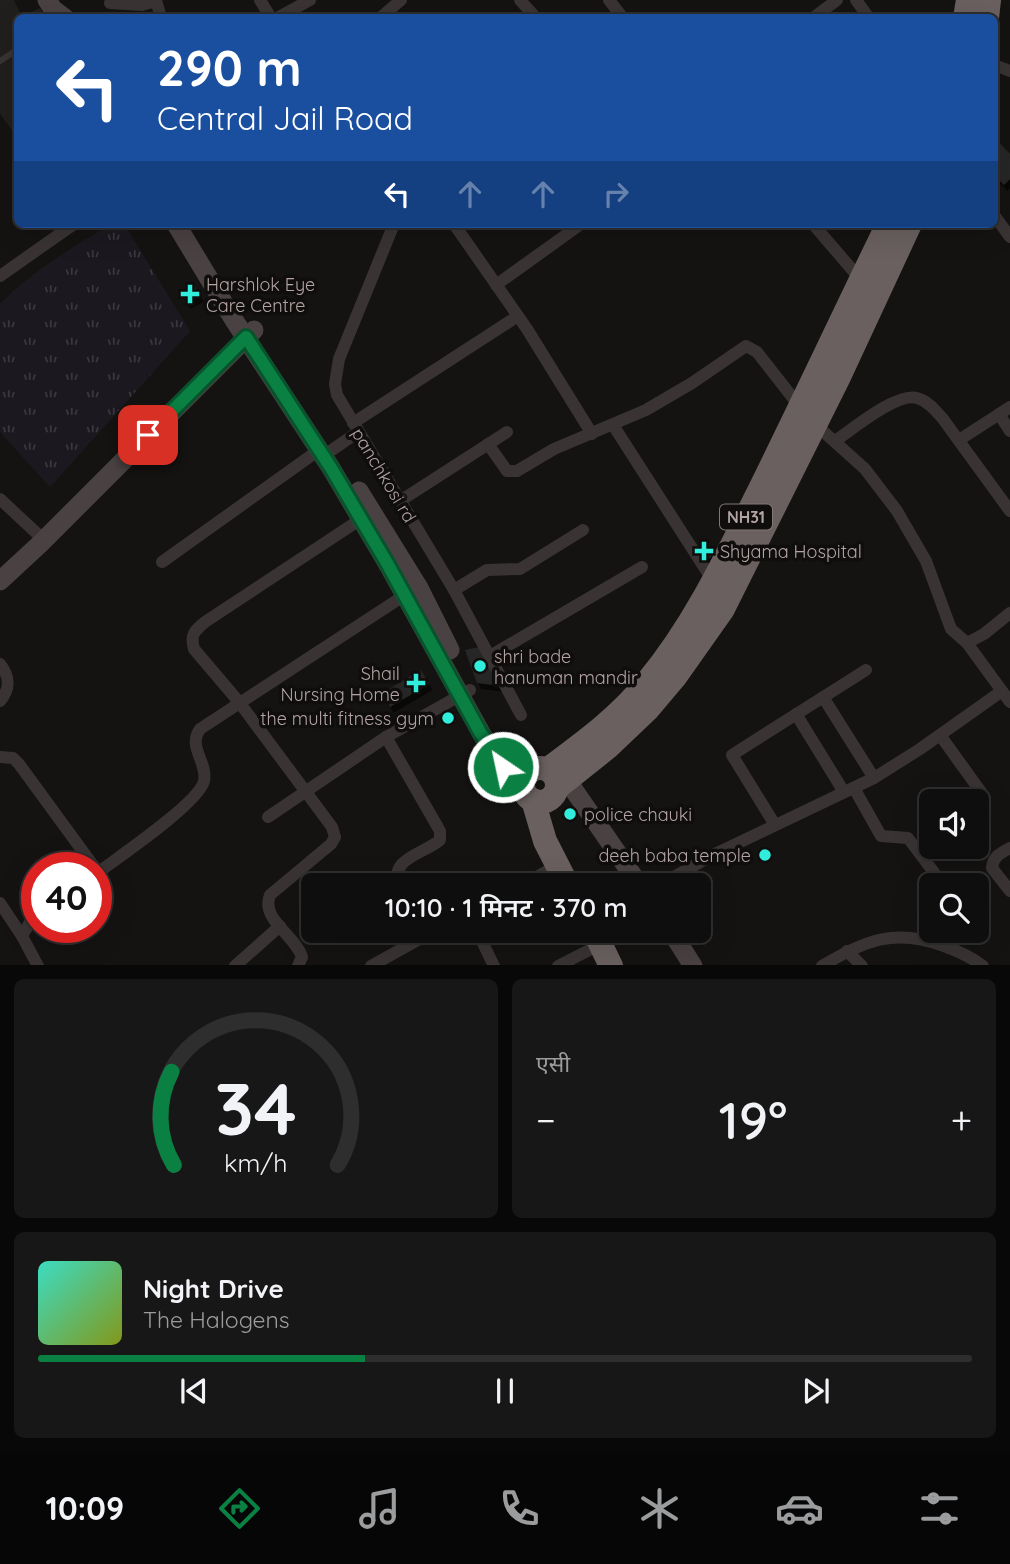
<!DOCTYPE html>
<html lang="hi">
<meta charset="utf-8">
<style>
body{margin:0;font-family:Quicksand,"Noto Sans Devanagari",sans-serif;background:#181717;color:#f1f3f6;height:100vh;display:flex;flex-direction:column;font-size:26px;white-space:nowrap}
*{box-sizing:border-box;margin:0}
p{font-size:23px;color:#9b9c9e}
.icon{flex:none;width:38px;height:38px;fill:none;stroke:currentColor;stroke-width:2;stroke-linecap:round;stroke-linejoin:round}
.map{position:relative;height:965px;overflow:hidden}
.sheet{display:flex;flex-direction:column;gap:14px;padding:14px;background:#080808;flex:1}
.sheet>*{flex:none}
.guide{position:absolute;left:14px;top:14px;width:984px;height:214px;border-radius:10px;box-shadow:0 7px 28px #0002,0 0 0 2px #2f2e2e;background:#1a4fa0;color:#fff;overflow:hidden}
.tools{position:absolute;left:919px;top:789px;display:grid;gap:14px}
.tools a{display:grid;place-items:center;width:70px;height:70px;border-radius:10px;background:#0f0e0e;box-shadow:0 7px 28px #0002,0 0 0 2px #2f2e2e;font-size:35px}
.speed{position:absolute;left:21px;top:852px;display:flex;gap:14px;font-size:35px;font-weight:700;text-align:center}
.speed>*{display:grid;place-content:center;width:91px;height:91px;border-radius:50%;background:#0f0e0e;box-shadow:0 7px 28px #0002,0 0 0 2px #2f2e2e;line-height:1}
.speed .limit{border:10px solid #d22;background:#fff;color:#111}
.pin{position:absolute;display:grid;place-items:center;width:60px;height:60px;color:#fff;margin:-30px;border-radius:14px;box-shadow:0 4px 10px #0006}
.me{position:absolute;width:77px;margin:-38px;rotate:326deg;stroke-linejoin:round;filter:drop-shadow(0 0 5px #0008)}
.turn{display:flex;align-items:center;gap:24px;height:147px;padding:0 28px;font-size:32px}
.turn .icon{width:91px;height:91px;stroke-width:2.5}
.turn b{display:block;font-size:49px;line-height:60px}
.lanes{display:flex;align-items:center;height:66px;padding:0 28px;background:#0003;justify-content:center;gap:35px;direction:ltr}
.lanes .off{opacity:.35}
.big{font-size:52px;font-weight:600;line-height:1.1}
.sheet .tile{flex:1;display:flex;flex-direction:column;justify-content:center;gap:10px;min-width:0;padding:0 24px;border-radius:10px;background:#181717}
.sheet .dial{align-items:center;gap:0}
.dial svg{height:182px;overflow:visible;fill:none;stroke:#2f2e2e;stroke-width:7;stroke-linecap:round;text-anchor:middle}
.dial text{fill:#f1f3f6;stroke:none}
.song{display:flex;align-items:center;gap:21px}
.cover{width:84px;height:84px;border-radius:10px;background:linear-gradient(135deg,hsl(170 70% 55%),hsl(70 70% 35%))}
.played{height:7px;border-radius:4px;background:linear-gradient(90deg,#0b8043 35%,#2f2e2e 35%)}
.keys{display:flex;justify-content:space-around;direction:ltr}
.heat{display:flex;justify-content:space-between;align-items:center;font-size:38px;direction:ltr}
.sheet .tiles{flex:1;display:grid;gap:14px;grid-template-columns:1fr 1fr}
.tile:last-child{grid-column:span 2}
.trip{position:absolute;left:301px;top:873px;width:410px;height:70px;border-radius:10px;background:#0f0e0e;box-shadow:0 7px 28px #0002,0 0 0 2px #2f2e2e;font-weight:600;line-height:70px;text-align:center}
.tabs{display:flex;height:112px;justify-content:space-around;align-items:center;background:#060606;color:#9b9c9e}
.tabs .icon{width:49px;height:49px}
.tabs .active{color:#0b8043}
.tabs b{font-size:32px;color:#f1f3f6}
.map>svg:first-child{display:block}
</style>
<div class="map">
<svg width="1010" height="966" viewBox="0 0 1010 966">
<defs>
<pattern id="park-tufts" width="24" height="20" patternUnits="userSpaceOnUse" patternTransform="scale(1.75)"><rect width="24" height="20" fill="#1b191f"/><path d="M3 7l-1-3M5 7V3M7 7l1-3M15 17l-1-3M17 17v-4M19 17l1-3" fill="none" stroke="#3a373d"/></pattern>
<filter id="shadow"><feDropShadow dx="3.5" dy="6" stdDeviation="0" flood-color="#0009"/></filter>
</defs>
<rect width="100%" height="100%" fill="#141312"/>
<path fill="#211f1e" d="M0 0H14L22 17 40 8 46 17 18 18 17 137 0 114Z"/>
<path fill="url(#park-tufts)" d="M112 224H124L190 331 50 487 0 432V304C33 271 72 247 112 224Z"/>
<g fill="#282625" filter="url(#shadow)">
<path d="M994 137 1010 154V179L1004 185 994 175Z"/>
<path d="M194 285 200 296 187 303 181 292Z"/>
<path d="M704 544 714 554 707 560 698 550Z"/>
<path d="M479 647 501 686 477 683 465 650Z"/>
<path d="M421 670 429 684 390 707 382 693Z"/>
</g>
<g fill="none" stroke-linecap="round" stroke-linejoin="round">
<path stroke="#393433" stroke-width="6" d="M0 61 18 49"/>
<g stroke="#393433" stroke-width="12">
<path d="M156 0 161 18"/>
<path d="M260 0 271 18"/>
<path d="M520 0 536 18"/>
<path d="M609 0 623 18"/>
<path d="M856 0 869 18"/>
<path d="M110 3 142 5 156 1"/>
<path d="M277 18 310 0"/>
<path d="M380 18 401 0"/>
<path d="M813 18 837 0"/>
<path d="M994 65 1010 71"/>
<path d="M994 215 1010 237"/>
<path d="M394 224 339 359 335 384 337 395 454 590 521 715"/>
<path d="M454 224 527 329 592 434"/>
<path d="M813 224 861 280"/>
<path d="M0 276 74 224"/>
<path d="M496 285 581 224"/>
<path d="M999 414 1010 431"/>
<path d="M353 423 518 316"/>
<path d="M815 424 865 469 897 511 926 561 951 629 967 643 1010 702"/>
<path d="M613 425 713 581"/>
<path d="M959 440 1010 407"/>
<path d="M835 441C853 429 897 392 917 398 928 401 936 411 943 419L1010 511"/>
<path d="M488 444 507 471H517L554 449 646 410 692 383 746 346 757 352 800 407"/>
<path d="M332 450 358 432"/>
<path d="M0 499 44 540"/>
<path d="M400 501 507 432"/>
<path d="M162 562 319 450"/>
<path d="M454 590 487 570 520 569 583 530"/>
<path d="M967 643 984 634 1010 613"/>
<path d="M490 656 642 567"/>
<path d="M0 664C10 677 11 688 0 701"/>
<path d="M823 697 874 778"/>
<path d="M796 714 844 792"/>
<path d="M940 735 981 792"/>
<path d="M386 737 440 831V840C424 854 387 859 400 886"/>
<path d="M0 757 13 758 19 764 95 868"/>
<path d="M854 788 881 836 908 838 939 879 942 886"/>
<path d="M268 817 386 737 470 690"/>
<path d="M775 825 732 755 866 670"/>
<path d="M1010 848C1001 853 993 856 992 868L1010 891"/>
<path d="M96 874C117 858 199 803 204 781 208 762 187 747 200 729L405 595"/>
<path d="M520 886 560 864"/>
<path d="M658 886 711 856 874 778 920 749 1002 691"/>
<path d="M0 903 22 936"/>
<path d="M37 918 29 924 22 936 38 966"/>
<path d="M477 931 494 966"/>
<path d="M949 948 952 931"/>
<path d="M847 951 862 966"/>
<path d="M235 966 280 926"/>
<path d="M298 966 302 957C295 935 260 919 270 895L331 844 335 837 332 827 239 702 194 649C190 635 194 631 205 622L361 519"/>
<path d="M371 966 434 931"/>
<path d="M558 966 601 944"/>
<path d="M822 966C865 940 895 928 944 946 958 951 971 957 983 966"/>
</g>
<g stroke="#494142" stroke-width="19">
<path d="M47 0 53 9 65 18"/>
<path d="M176 224 234 320 331 468 387 563 495 758 503 767 523 783"/>
<path d="M359 491 419 588 450 650"/>
<path d="M0 581 41 543 254 330"/>
<path d="M567 780 640 886"/>
<path d="M671 931 693 966"/>
</g>
<g stroke="#6a6060" stroke-width="24">
<path d="M965 18 968 0"/>
<path d="M987 18 989 0"/>
<circle cx="540" cy="785" r="17"/>
<path d="M548 769C583 743 619 717 647 682 692 628 723 564 754 501 800 409 843 316 888 224"/>
<path d="M557 788 607 748 648 709 675 677 723 609 838 379 910 224"/>
<path d="M533 800 545 841 568 886"/>
<path d="M594 931 611 966"/>
</g>
</g>
<g fill="none" stroke-linecap="round" stroke-linejoin="round">
<g stroke="#07532c" stroke-width="18">
<path id="route" d="M148 435 246 337 331 468 387 563 480 732 503 767"/>
</g>
<use href="#route" stroke="#0b8043" stroke-width="12"/>
</g>
<g fill="#30eedb" stroke="#0f0e0d" stroke-width="2.5">
<path d="M186.5 283.5h7v7h7v7h-7v7h-7v-7h-7v-7h7z"/>
<path d="M700.5 540.5h7v7h7v7h-7v7h-7v-7h-7v-7h7z"/>
<circle cx="480" cy="666" r="7"/>
<path d="M412.5 672.5h7v7h7v7h-7v7h-7v-7h-7v-7h7z"/>
<circle cx="448" cy="718" r="7"/>
<circle cx="570" cy="814" r="7"/>
<circle cx="765" cy="855" r="7"/>
</g>
<g text-anchor="middle" dominant-baseline="central" stroke-width="7" stroke-linejoin="round" paint-order="stroke">
<rect fill="#0f0e0d" stroke="#827777" stroke-width="2" x="720" y="504.5" width="52" height="25" rx="5"/>
<g font-size="16" font-weight="bold" fill="#b4a4a5">
<text x="746" y="517">NH31</text>
</g>
<g font-size="18" fill="#b4a4a5" stroke="#0f0e0d" text-anchor="start">
<text x="206" y="284">Harshlok Eye<tspan x="206" dy="21">Care Centre</tspan></text>
<text x="720" y="551">Shyama Hospital</text>
<text x="494" y="656">shri bade<tspan x="494" dy="21">hanuman mandir</tspan></text>
<text x="400" y="673" text-anchor="end">Shail<tspan x="400" dy="21">Nursing Home</tspan></text>
<text x="434" y="718" text-anchor="end">the multi fitness gym</text>
<text x="584" y="814">police chauki</text>
<text x="751" y="855" text-anchor="end">deeh baba temple</text>
</g>
<g font-size="18" fill="#b4a4a5" stroke="#0f0e0d">
<text transform="translate(384 475) rotate(59)">panchkosi rd</text>
</g>
</g>
</svg>
<div class="tools">
<a><svg class="icon" aria-label="sound" viewBox="0 0 24 24"><path d="M4 9h4l5-4v14l-5-4H4zM17 9q2 3 0 6"/></svg></a>
<a><svg class="icon" aria-label="search" viewBox="0 0 24 24"><circle cx="10" cy="10" r="6"/><path d="M15 15l6 6"/></svg></a>
</div>
<div class="speed"><div class="limit">40</div></div>
<div class="pin" style="left:148px;top:435px;background:#d93025"><svg class="icon" aria-label="arrive" viewBox="0 0 24 24"><path d="M6 21V4h12l-3 4 3 4H6"/></svg></div>
<svg class="me" style="left:503px;top:767px" viewBox="-20 -20 40 40"><circle r="17" fill="#0b8043" stroke="#fff" stroke-width="3"/><path d="M0-11L8 9 0 5-8 9z" fill="#fff"/></svg>
<div class="trip">10:10 · 1 मिनट · 370 m</div>
<div class="guide">
<div class="turn"><svg class="icon" aria-label="left" viewBox="0 0 24 24"><path d="M17 20v-9H6M10 6l-5 5 5 5"/></svg><div><b>290 m</b>Central Jail Road</div></div>
<div class="lanes"><svg class="icon" aria-label="left" viewBox="0 0 24 24"><path d="M17 20v-9H6M10 6l-5 5 5 5"/></svg><svg class="icon off" aria-label="ahead" viewBox="0 0 24 24"><path d="M12 20V5M6 11l6-6 6 6"/></svg><svg class="icon off" aria-label="ahead" viewBox="0 0 24 24"><path d="M12 20V5M6 11l6-6 6 6"/></svg><svg class="icon off" aria-label="right" viewBox="0 0 24 24"><path d="M7 20v-9h11M14 6l5 5-5 5"/></svg></div>
</div>
</div>
<section class="sheet">
<div class="tiles">
<div class="tile dial"><svg viewBox="0 0 100 80">
<path d="M14 69A42 42 0 1 1 86 69"/>
<path d="M14 69A42 42 0 0 1 13 28" stroke="#0b8043"/>
<text x="50" y="56" font-size="32" font-weight="700">34</text>
<text x="50" y="72" font-size="11">km/h</text>
</svg></div>
<div class="tile"><p>एसी</p>
<div class="heat"><a>−</a><b class="big">19°</b><a>+</a></div>
</div>
<div class="tile">
<div class="song"><i class="cover"></i><div><b>Night Drive</b><p>The Halogens</p></div></div>
<div class="played"></div>
<div class="keys"><svg class="icon" aria-label="previous" viewBox="0 0 24 24"><path d="M18 5L8 12l10 7zM5 5v14"/></svg><svg class="icon" aria-label="pause" viewBox="0 0 24 24"><path d="M8 5v14M16 5v14"/></svg><svg class="icon" aria-label="next" viewBox="0 0 24 24"><path d="M6 5l10 7-10 7zM19 5v14"/></svg></div>
</div>
</div>
</section>
<nav class="tabs">
<b>10:09</b>
<svg class="icon active" aria-label="directions" viewBox="0 0 24 24"><path d="M12 3l9 9-9 9-9-9zM9 14v-3h6M13 9l2 2-2 2"/></svg>
<svg class="icon" aria-label="music" viewBox="0 0 24 24"><path d="M9 18V5l10-2v13"/><circle cx="6" cy="18" r="3"/><circle cx="16" cy="16" r="3"/></svg>
<svg class="icon" aria-label="phone" viewBox="0 0 24 24"><path d="M5 4h4l2 5-3 2q2 4 5 5l2-3 5 2v4C11 20 4 13 5 4z"/></svg>
<svg class="icon" aria-label="climate" viewBox="0 0 24 24"><path d="M12 3v18M4 7l16 10M4 17L20 7"/></svg>
<svg class="icon" aria-label="car" viewBox="0 0 24 24"><path d="M5 17H2v-5l4-1 3-4h7l3 4 3 1v5h-3M9 17h6M6 11h13"/><circle cx="7" cy="17" r="2"/><circle cx="17" cy="17" r="2"/></svg>
<svg class="icon" aria-label="filters" viewBox="0 0 24 24"><path d="M4 7h16M4 17h16"/><circle cx="9" cy="7" r="2"/><circle cx="15" cy="17" r="2"/></svg>
</nav>
